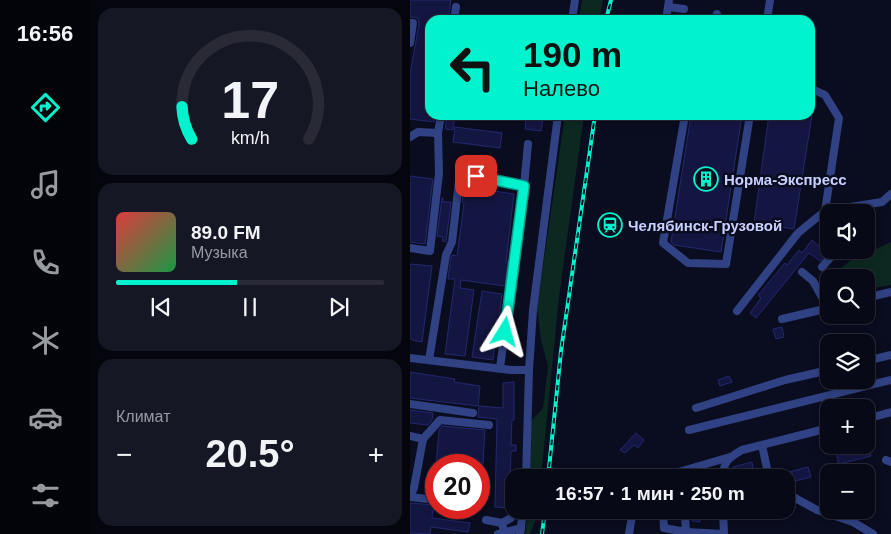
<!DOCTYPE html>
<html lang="ru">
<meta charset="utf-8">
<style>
body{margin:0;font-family:Helvetica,sans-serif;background:#161724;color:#f1f3f6;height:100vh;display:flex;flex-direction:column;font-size:19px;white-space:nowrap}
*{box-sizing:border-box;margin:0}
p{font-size:16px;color:#989aa1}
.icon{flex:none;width:28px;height:28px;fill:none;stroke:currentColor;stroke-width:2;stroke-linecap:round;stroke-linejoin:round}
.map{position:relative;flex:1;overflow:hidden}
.side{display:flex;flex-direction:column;gap:8px;padding:8px;background:#04050d;width:320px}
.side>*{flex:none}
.guide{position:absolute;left:15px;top:15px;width:390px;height:105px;border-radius:15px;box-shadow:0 2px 8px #0003,0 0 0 1px #292a36;background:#00f3cc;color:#111;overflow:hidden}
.controls{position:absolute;left:410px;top:204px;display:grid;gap:10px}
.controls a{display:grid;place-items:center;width:55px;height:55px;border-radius:10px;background:#080917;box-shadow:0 2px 8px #0003,0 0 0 1px #292a36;font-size:25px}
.speed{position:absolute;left:15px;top:454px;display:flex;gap:10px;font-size:25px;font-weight:700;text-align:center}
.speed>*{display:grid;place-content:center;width:65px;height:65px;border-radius:50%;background:#080917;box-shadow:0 2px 8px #0003,0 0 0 1px #292a36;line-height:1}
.speed .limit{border:8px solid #d22;background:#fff;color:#111}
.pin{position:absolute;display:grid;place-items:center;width:42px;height:42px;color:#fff;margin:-21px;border-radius:10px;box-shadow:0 2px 8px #0006}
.me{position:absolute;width:55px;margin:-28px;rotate:8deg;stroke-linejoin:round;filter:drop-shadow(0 0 4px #0008)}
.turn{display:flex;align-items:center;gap:18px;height:105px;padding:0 15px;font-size:22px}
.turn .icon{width:65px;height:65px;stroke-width:2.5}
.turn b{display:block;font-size:35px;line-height:42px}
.big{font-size:38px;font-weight:600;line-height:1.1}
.side .tile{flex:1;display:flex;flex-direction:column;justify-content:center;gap:8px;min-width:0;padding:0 18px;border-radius:15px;background:#161724}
.side .dial{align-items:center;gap:0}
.dial svg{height:130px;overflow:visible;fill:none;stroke:#292a36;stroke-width:7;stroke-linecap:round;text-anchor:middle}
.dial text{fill:#f1f3f6;stroke:none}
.song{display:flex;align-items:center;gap:15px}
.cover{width:60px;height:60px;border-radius:8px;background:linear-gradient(135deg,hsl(0 70% 55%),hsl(140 70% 35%))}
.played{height:5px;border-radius:2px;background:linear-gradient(90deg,#00f3cc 45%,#292a36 45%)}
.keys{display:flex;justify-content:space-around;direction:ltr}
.heat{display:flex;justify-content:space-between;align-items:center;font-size:28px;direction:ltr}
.trip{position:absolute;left:95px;top:469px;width:290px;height:50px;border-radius:15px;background:#080917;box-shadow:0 2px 8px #0003,0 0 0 1px #292a36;font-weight:600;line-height:50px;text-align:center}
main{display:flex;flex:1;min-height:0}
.tabs{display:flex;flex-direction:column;width:90px;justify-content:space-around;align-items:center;background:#030409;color:#989aa1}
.tabs .icon{width:35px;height:35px}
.tabs .current{color:#00f3cc}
.tabs b{font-size:22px;color:#f1f3f6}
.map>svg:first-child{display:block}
</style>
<main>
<nav class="tabs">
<b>16:56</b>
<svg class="icon current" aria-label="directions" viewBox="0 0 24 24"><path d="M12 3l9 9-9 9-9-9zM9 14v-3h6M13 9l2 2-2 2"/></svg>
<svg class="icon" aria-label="music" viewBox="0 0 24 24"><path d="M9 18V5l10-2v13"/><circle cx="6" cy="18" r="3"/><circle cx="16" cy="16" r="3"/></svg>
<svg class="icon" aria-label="phone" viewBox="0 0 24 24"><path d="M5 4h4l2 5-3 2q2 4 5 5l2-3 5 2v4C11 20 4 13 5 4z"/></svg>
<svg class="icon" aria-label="climate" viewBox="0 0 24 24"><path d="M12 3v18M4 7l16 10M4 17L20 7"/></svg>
<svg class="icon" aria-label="car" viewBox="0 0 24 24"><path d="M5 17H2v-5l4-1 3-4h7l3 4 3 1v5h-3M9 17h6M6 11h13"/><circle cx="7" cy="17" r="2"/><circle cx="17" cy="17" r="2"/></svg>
<svg class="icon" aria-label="filters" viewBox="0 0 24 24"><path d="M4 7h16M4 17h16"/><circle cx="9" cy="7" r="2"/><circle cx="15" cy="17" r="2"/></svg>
</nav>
<section class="side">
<div class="tile dial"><svg viewBox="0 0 100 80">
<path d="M14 69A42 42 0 1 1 86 69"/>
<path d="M14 69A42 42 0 0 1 8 49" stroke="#00f3cc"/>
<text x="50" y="56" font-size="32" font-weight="700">17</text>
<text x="50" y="72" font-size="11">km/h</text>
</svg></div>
<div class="tile">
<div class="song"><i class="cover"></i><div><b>89.0 FM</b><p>Музыка</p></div></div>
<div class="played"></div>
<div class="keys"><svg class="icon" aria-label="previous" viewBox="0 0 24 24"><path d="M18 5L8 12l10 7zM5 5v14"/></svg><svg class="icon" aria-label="pause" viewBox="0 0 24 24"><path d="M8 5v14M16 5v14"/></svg><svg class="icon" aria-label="next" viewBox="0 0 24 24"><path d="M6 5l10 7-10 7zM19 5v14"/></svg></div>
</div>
<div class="tile"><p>Климат</p>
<div class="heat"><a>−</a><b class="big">20.5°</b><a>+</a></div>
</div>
</section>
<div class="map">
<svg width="481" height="534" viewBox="0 0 481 534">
<rect width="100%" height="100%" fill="#0a0c1f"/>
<g fill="#0c2921">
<path d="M172 0H193L189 20H169Z"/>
<path d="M155 115H174L149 297 131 477 120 478 121 421 133 408 138 366 131 340 127 308Z"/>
<path d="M481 242V285L458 289 456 288V278L422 277V274L442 260Z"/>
<path d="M118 510H128L127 517 120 534H115Z"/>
</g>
<g fill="#141642" stroke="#232870">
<path d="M0 0H41L38 20H20V115H25L24 122 0 119V74L9 24 8 18 0 17Z"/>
<path d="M400 96 405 97 402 112 400 111Z"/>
<path d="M37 115H45L43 130 35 129Z"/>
<path d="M281 115H332L311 252 264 245 261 242Z"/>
<path d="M359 115H402L384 229 344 223Z"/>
<path d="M116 118 133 120 131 131 115 129Z"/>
<path d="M45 127 92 133 90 148 43 142Z"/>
<path d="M0 176 23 179 15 244 0 242Z"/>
<path d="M57 183 77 186V190L104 194 96 262H98L95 286 51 280 50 288 64 290 55 356 35 354 45 279H38L41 257 42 255 47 256 54 203 52 202 54 186H56Z"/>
<path d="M32 198H33V202H41L36 242 32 241 33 237 27 236Z"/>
<path d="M402 240 410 247 415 241 419 244 420 250 410 261 399 253 346 318 340 313 351 298 348 295 375 263 377 265 389 250 392 253Z"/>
<path d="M0 264 22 266 12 342 2 340 0 338Z"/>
<path d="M72 291 92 294 83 360 62 357Z"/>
<path d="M372 327 374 337 366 339 363 329Z"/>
<path d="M0 372 45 379 44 382 70 386 68 406 0 398Z"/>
<path d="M319 376 322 382 310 386 308 380Z"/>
<path d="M104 382V420H102L101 445H106V451H101L100 478V489H104V498H100V508L85 507 87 419 68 417 69 406 93 408V383Z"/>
<path d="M0 410 23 413 22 420 18 425 0 423Z"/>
<path d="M32 426 75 430 72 481H69V465H26L29 430Z"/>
<path d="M226 433 234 440 228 448 224 445 215 453 210 450Z"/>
<path d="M443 445H458L461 456 429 464 425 450Z"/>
<path d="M342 462 344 472 326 476 323 467Z"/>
<path d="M398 467 401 477 381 482 379 472Z"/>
<path d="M0 503 24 505 22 518 60 523 58 532 21 527 20 534 0 533Z"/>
<path d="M283 510H291L290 522 282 521Z"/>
<path d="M320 510H329V517H319Z"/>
</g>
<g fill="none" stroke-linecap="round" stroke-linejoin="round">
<path stroke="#20bb8a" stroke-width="1" stroke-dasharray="2.5 4" stroke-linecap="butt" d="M140 121 141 115"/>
<g stroke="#304283" stroke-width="8">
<path d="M258 7 274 9"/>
<path d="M307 14 309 20"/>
<path d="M44 20 46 7"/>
<path d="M86 20H89"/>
<path d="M162 20 165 0"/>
<path d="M256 20 259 0"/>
<path d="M357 20 360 0"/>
<path d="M0 23H3L0 43"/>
<path d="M400 88 415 95 429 118 415 211 472 202 481 194"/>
<path d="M275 115 253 243 278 263 316 264 340 115"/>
<path d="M0 137 8 132 28 133 31 115"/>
<path d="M114 186 118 144"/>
<path d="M0 248 20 251 29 173 28 133"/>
<path d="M412 267 427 250"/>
<path d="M392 272 403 281 418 308"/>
<path d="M456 298 481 292"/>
<path d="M327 311 388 233 415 211 419 221"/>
<path d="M372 319 419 308"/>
<path d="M0 358 101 370H119"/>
<path d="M19 360 36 255 42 242 50 172 114 186 90 368"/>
<path d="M456 361 481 355"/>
<path d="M0 404 63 413"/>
<path d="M286 408 375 380 419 370"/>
<path d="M456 419 481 412"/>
<path d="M279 430 481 380"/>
<path d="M0 436 13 439"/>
<path d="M352 445 359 478"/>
<path d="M476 460 481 462"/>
<path d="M116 478 119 370 123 310 148 115"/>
<path d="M248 478 320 457"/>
<path d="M312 478C314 461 318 458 332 450L419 428"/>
<path d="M376 493 407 510 443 522 463 534"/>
<path d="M0 497 4 488 13 439 30 420 79 425"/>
<path d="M0 497 26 500"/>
<path d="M253 510 254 528 276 532 314 534"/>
<path d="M313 510 314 534"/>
<path d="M275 516 276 534"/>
<path d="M76 520 92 523 94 532"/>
<path d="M92 523 101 518"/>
<path d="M88 534 111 528"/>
<path d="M110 534 113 510"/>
<path d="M219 534 223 510"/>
</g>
<g stroke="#00f3cc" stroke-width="4">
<g id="rail">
<path d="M196 20 201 0"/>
<path d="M138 478 151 351 185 115"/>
<path d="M132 534 135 510"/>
</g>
</g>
<use href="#rail" stroke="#0a0c1f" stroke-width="2" stroke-dasharray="5.5" stroke-linecap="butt"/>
</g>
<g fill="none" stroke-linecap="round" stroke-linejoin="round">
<g stroke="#009e85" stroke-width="12">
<path id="route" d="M66 176 114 186 95 332"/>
</g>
<use href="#route" stroke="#00f3cc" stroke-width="9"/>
</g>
<defs>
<g id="building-ring" transform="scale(1.25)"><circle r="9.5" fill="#0a0c1f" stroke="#00f3cc" stroke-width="1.5"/><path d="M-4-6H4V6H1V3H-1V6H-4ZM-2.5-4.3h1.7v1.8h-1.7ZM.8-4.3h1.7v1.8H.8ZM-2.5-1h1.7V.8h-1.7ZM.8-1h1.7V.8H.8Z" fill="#00f3cc"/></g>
<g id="station-ring" transform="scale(1.25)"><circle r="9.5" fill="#0a0c1f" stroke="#00f3cc" stroke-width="1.5"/><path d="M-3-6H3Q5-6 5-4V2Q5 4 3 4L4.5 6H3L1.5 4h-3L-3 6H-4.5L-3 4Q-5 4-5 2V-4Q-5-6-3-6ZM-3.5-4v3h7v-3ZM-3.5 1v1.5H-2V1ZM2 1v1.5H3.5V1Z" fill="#00f3cc"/></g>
</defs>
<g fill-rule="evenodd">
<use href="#building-ring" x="296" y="179"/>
<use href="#station-ring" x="200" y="225"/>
</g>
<g text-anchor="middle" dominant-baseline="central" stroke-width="5" stroke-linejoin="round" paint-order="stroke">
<g font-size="15" font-weight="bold" fill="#c8d0ff" stroke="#0a0c1f" text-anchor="start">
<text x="314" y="179">Норма-Экспресс</text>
<text x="218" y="225">Челябинск-Грузовой</text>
</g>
</g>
</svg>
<div class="controls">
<a><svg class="icon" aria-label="sound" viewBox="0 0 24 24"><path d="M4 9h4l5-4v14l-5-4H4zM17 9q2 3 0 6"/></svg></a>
<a><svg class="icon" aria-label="search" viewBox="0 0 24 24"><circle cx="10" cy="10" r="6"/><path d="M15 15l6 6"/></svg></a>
<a><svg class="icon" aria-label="layers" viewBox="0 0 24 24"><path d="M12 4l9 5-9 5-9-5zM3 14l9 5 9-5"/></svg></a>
<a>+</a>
<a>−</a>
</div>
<div class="speed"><div class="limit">20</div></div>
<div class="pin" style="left:66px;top:176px;background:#d93025"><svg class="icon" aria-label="arrive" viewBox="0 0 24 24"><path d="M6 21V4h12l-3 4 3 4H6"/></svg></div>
<svg class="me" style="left:95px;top:332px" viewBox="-20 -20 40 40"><path d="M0-17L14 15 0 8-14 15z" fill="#00f3cc" stroke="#fff" stroke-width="4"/></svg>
<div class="trip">16:57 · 1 мин · 250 m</div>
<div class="guide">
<div class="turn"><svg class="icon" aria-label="left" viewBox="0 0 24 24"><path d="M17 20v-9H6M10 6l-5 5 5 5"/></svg><div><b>190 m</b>Налево</div></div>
</div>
</div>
</main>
